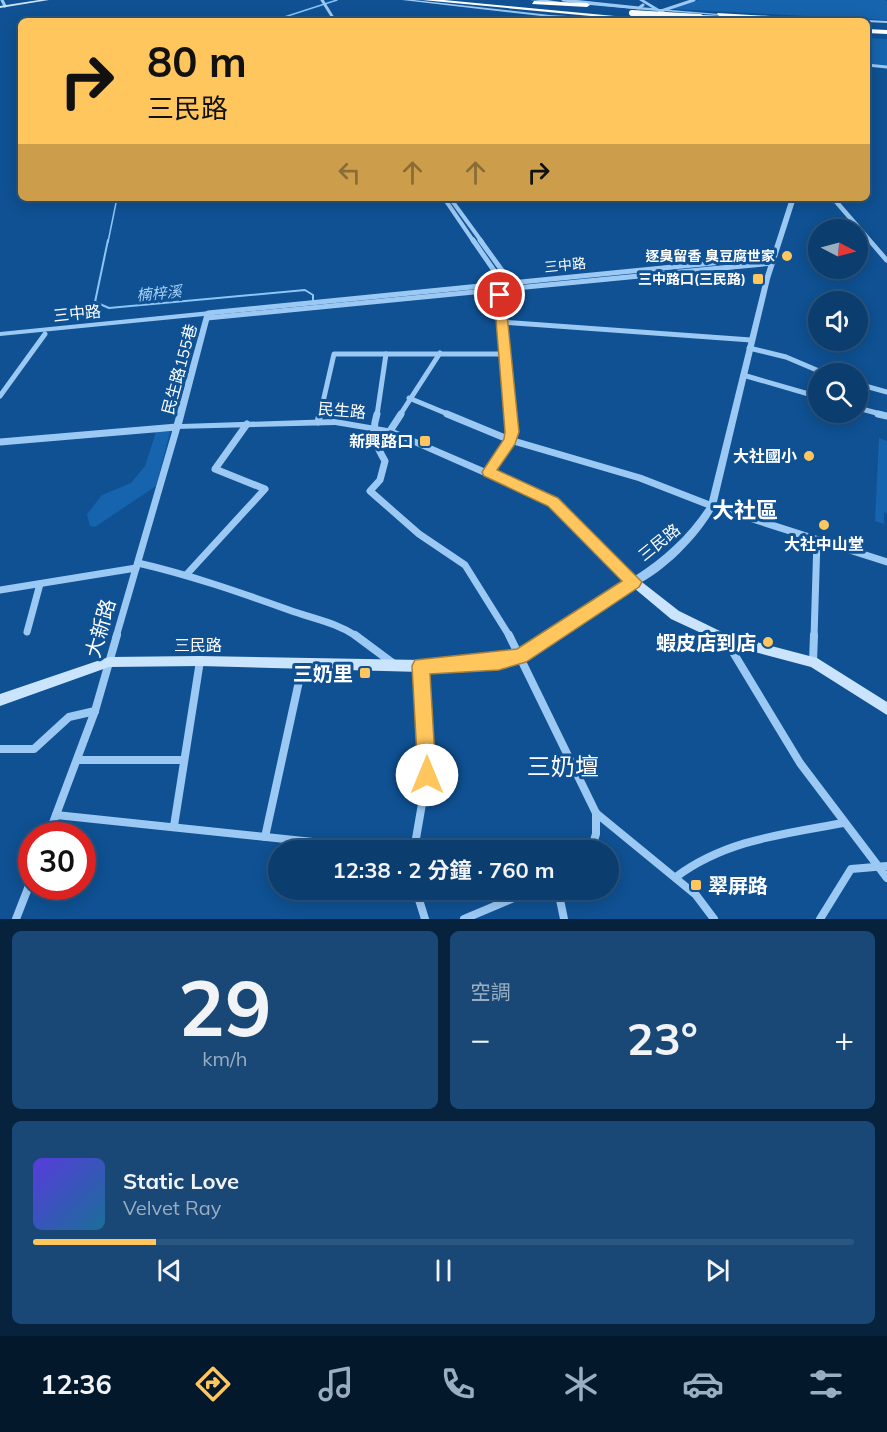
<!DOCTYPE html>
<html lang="zh-TW">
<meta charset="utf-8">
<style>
body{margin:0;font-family:Mulish,"Noto Sans TC",sans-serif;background:#194876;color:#f1f3f6;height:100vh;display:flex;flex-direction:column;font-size:22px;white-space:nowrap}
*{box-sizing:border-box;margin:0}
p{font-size:20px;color:#9aaec2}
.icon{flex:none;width:33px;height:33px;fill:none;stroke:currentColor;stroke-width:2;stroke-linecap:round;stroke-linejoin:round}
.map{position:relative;height:919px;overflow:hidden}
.details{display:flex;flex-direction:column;gap:12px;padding:12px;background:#06223c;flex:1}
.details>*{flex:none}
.top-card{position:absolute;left:18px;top:18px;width:852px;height:183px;border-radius:9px;box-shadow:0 3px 15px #0003,0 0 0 2px #2b5681;background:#ffc65e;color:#111;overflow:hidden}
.needle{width:39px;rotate:96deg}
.buttons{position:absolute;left:808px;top:219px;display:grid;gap:12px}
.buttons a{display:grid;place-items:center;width:60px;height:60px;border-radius:50%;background:#0b3d6e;box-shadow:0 3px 15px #0003,0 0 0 2px #2b5681;font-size:30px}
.speed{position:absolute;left:18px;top:822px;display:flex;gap:12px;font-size:30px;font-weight:700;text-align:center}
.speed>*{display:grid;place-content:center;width:78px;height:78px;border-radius:50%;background:#0b3d6e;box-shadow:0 3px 15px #0003,0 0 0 2px #2b5681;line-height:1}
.speed .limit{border:9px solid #d22;background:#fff;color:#111}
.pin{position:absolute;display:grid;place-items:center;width:51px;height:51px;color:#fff;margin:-26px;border:3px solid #fff;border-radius:50%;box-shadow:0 2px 6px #0007}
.me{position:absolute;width:66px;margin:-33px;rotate:0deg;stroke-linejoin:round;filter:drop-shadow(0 0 4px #0008)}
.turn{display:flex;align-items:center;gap:21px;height:126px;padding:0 30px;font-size:27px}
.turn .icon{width:78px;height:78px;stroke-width:2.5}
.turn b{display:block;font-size:42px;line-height:51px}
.lanes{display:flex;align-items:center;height:57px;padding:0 30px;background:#0003;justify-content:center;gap:30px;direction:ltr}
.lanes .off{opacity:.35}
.big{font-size:45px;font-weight:700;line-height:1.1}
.details .tile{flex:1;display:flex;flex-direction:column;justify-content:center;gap:9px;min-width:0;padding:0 21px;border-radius:9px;background:#194876}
.details .dial{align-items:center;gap:0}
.dial b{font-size:78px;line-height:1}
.song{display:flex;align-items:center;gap:18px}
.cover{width:72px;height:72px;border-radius:9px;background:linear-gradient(135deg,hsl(250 70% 55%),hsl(200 70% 35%))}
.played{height:6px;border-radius:3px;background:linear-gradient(90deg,#ffc65e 15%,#2b5681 15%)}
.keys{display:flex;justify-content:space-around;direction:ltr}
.heat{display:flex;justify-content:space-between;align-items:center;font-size:33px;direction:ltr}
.details .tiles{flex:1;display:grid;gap:12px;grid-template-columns:1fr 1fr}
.tile:last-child{grid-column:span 2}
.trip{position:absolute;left:268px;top:840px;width:351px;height:60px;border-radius:30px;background:#0b3d6e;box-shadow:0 3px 15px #0003,0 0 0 2px #2b5681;font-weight:700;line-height:60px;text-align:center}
.menu{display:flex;height:96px;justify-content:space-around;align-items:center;background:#04182c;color:#9aaec2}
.menu .icon{width:42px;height:42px}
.menu .on{color:#ffc65e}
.menu b{font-size:27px;color:#f1f3f6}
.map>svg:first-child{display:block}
</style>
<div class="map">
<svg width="887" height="919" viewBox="0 0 887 919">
<rect width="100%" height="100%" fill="#0f5193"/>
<g fill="#1664ae">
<path d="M699 0H885L887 1V20L670 9Z"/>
<path d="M867 38 887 39V65L867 64Z"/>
<path d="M156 432H170L156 486 95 527 90 526 87 514 102 495 131 483 145 466Z"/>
<path d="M879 438 887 441V514L884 512V524L875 521Z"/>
</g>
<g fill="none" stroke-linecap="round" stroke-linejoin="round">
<g stroke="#8cc5f8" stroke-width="1.5">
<path d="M272 21 337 0"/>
<path d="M108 242 117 198"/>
</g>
<path stroke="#8cc5f8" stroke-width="2" d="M108 240 95 302 109 308 305 290 313 295V302"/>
<g stroke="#9bc9f4" stroke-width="3">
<path d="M2 0 5 6"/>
<path d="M322 0 335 21"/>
<path d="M563 0 639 8 643 5"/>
<path d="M661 11 694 0"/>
<path d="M867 65 887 67"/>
</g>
<g stroke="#9bc9f4" stroke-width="4">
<path d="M444 198 474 242"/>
<path d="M450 198 482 242"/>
</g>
<g stroke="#9bc9f4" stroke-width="5">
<path d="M473 240 504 285"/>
<path d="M480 240 511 283 500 295 499 304 512 415"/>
<path d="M208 313 774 257"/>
<path d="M207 318 773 263"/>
<path d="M502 322 751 340"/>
<path d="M749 348 786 357 826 374"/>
<path d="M743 375 819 397"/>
<path d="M858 384 887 392"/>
<path d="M0 396 45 334"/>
<path d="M409 398 450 415"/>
<path d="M858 408 884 415"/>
<path d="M320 415 334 354H504"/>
<path d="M377 415 386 354"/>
<path d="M400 415 440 353"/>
</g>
<g stroke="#9bc9f4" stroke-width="7">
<path d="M377 414C371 433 375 444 385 461L380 480 370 491 419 534 465 565 510 637"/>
<path d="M447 414 510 440 640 478 712 506 887 562"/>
<path d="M878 414 887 416"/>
<path d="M318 422 320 414"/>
<path d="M390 431 401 414"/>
<path d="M0 442 177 427 116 637"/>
<path d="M489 472 510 440 511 414"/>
<path d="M138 563C190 575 239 592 289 610 314 619 335 622 358 637"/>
<path d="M187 574 265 489 215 469 247 424"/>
<path d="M0 590 136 568"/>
<path d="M27 632 40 584"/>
<path d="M814 637 817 540"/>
</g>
<g stroke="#9bc9f4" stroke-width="8">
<path d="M355 635 394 664"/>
<path d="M509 635 596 813 696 895 714 919"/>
<path d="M725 639 800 763 887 878"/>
<path d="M813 662 814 635"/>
<path d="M0 749H34L69 717 95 711"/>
<path d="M78 760H182"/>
<path d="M56 815 351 846 414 850"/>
<path d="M174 826 200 661"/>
<path d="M48 836 95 711 117 635"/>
<path d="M265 837 303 663"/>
<path d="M414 850 427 775 421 666"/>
<path d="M591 850 596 834V813"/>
<path d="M676 877C725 840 784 834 843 823"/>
<path d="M416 890 425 919"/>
<path d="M558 890 564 919"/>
<path d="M16 919 32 878"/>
<path d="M464 919 533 890"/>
<path d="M820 919 851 869 887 866"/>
</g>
<g fill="#9bc9f4" fill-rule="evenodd">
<path d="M402 0H414L550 15 636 20 638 21 550 17Z"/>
<path d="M530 0H547L561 2 559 3Z"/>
<path d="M639 0H644L659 9 731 15 729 16 663 11 679 21H674L657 11 579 4 581 3 652 8Z"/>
<path d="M810 18 856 20 858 21 811 20Z"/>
<path d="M867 20 887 21V23L867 22 865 21Z"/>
<path d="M790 198H796L770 279 716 506C700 536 665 572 634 586L631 585 550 505 389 434 335 425 174 429 173 427 204 316 0 336V332L210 311 211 313 182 424 335 419 393 429 556 499 635 576C664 557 689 535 708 505L764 279Z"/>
<path d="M830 198H836L887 257V263L885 262Z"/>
</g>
<g fill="#cbe4fd" fill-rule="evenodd">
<path d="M39 0H49L0 8V6Z"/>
<path d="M634 577 638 579 679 611 726 634 817 658 887 702V715L811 667 725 644 671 619 634 588 525 660 499 666 421 672 200 666 109 667 0 706V694L109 657 200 656 421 660 499 656 519 651Z"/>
</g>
<g fill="#fff" fill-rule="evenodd">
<path d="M422 0H444L636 18 633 20Z"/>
<path d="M534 1 587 3 590 5 587 7 532 4Z"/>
<path d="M717 13 822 19 825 21 719 16Z"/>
<path d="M700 15 726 16 729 18 726 20 698 18Z"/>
<path d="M867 29 887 30V34L867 33Z"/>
</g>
<path stroke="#fff" stroke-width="6" d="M632 13 700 17"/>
</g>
<path fill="#ffc65e" stroke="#a6813d" stroke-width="1.5" d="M500 292 505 295 519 432 515 444 497 470 558 498 642 582 639 587 526 662 499 670 430 674 436 775 434 781 427 784 420 781 418 775 412 666 415 660 517 649 622 581 548 506 484 476 482 472 504 439 505 432 494 295Z"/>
<g fill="#ffc65e" stroke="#0f5193" stroke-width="2">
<circle cx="787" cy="256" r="6"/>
<rect x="752" y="273" width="12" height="12" rx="3"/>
<rect x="419" y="435" width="12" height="12" rx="3"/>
<circle cx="809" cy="456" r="6"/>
<circle cx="824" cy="525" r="6"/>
<circle cx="768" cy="642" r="6"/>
<rect x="359" y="667" width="12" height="12" rx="3"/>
<rect x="690" y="879" width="12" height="12" rx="3"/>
</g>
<g text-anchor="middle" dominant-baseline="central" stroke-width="6" stroke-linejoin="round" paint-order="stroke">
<g font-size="14" font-weight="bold" fill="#fff" stroke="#0f5193" text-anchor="end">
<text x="775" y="256">逐臭留香 臭豆腐世家</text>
<text x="746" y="279">三中路口(三民路)</text>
</g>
<g font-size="14" fill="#fff" stroke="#0f5193">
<text transform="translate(565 265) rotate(-6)">三中路</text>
</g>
<g font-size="15" font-style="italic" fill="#a7d3fb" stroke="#0f5193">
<text transform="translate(159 293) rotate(-5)">楠梓溪</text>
</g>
<g font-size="16" fill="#fff" stroke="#0f5193">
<text transform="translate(77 313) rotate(-6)">三中路</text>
<text transform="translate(179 369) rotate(-75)">民生路155巷</text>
<text transform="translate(342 410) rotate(5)">民生路</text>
<text transform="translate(659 542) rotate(-39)">三民路</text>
<text x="198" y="645">三民路</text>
</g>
<g font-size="16" font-weight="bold" fill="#fff" stroke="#0f5193" text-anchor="end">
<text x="413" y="441">新興路口</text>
<text x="797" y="456">大社國小</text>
<text x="824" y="544" text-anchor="middle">大社中山堂</text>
</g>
<g font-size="20" fill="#fff" stroke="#0f5193">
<text transform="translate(100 628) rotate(-74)">大新路</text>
</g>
<g font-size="20" font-weight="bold" fill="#fff" stroke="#0f5193" text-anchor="end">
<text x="756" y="642">蝦皮店到店</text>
<text x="353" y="673">三奶里</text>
<text x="708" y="885" text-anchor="start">翠屏路</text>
</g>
<g font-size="22" font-weight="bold" fill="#fff" stroke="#0f5193">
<text x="745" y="510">大社區</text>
</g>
<g font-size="24" fill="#fff" stroke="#0f5193">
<text x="563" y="766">三奶壇</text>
</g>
</g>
</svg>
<div class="buttons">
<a><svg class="needle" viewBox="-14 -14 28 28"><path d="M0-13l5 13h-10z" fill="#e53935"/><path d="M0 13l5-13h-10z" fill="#9aaec2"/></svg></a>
<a><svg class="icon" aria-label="sound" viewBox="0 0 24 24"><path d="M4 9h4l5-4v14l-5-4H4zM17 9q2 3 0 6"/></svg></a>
<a><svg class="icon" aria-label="search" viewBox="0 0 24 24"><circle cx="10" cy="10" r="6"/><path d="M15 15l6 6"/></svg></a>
</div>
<div class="speed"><div class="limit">30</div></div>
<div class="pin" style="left:500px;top:295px;background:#d93025"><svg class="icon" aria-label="arrive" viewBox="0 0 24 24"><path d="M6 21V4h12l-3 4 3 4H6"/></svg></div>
<svg class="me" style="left:427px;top:775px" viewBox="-20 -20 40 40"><circle r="19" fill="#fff"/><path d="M0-13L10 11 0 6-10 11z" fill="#ffc65e"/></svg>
<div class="trip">12:38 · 2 分鐘 · 760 m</div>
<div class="top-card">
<div class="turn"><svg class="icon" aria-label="right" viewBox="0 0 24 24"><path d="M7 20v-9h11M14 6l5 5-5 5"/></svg><div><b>80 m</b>三民路</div></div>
<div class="lanes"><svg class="icon off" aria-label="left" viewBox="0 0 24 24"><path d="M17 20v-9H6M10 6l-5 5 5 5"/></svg><svg class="icon off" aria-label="ahead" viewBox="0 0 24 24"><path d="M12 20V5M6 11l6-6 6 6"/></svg><svg class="icon off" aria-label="ahead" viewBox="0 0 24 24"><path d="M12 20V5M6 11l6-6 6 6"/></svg><svg class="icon" aria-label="right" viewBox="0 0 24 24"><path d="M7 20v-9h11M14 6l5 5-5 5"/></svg></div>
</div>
</div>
<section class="details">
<div class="tiles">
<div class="tile dial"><b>29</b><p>km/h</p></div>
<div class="tile"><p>空調</p>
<div class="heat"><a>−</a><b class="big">23°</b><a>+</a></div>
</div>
<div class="tile">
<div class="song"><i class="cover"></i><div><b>Static Love</b><p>Velvet Ray</p></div></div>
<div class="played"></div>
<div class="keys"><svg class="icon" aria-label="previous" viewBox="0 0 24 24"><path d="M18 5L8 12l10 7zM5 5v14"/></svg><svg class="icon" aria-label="pause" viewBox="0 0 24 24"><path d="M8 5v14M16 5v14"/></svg><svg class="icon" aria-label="next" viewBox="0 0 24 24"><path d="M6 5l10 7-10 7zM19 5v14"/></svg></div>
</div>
</div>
</section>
<nav class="menu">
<b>12:36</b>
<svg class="icon on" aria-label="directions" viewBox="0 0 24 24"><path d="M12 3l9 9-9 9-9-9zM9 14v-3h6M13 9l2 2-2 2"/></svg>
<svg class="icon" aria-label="music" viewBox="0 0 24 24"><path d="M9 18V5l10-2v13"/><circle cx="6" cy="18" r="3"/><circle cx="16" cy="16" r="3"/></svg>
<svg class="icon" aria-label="phone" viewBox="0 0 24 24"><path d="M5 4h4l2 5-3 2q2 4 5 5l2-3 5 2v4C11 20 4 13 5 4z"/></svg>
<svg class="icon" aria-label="climate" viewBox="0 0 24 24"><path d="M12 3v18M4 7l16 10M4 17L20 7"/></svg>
<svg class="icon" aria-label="car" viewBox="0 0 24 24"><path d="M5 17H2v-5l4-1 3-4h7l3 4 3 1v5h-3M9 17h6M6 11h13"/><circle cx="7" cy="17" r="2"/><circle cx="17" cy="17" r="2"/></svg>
<svg class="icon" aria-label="filters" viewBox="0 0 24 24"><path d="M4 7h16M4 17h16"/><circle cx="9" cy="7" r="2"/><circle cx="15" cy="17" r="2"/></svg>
</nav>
